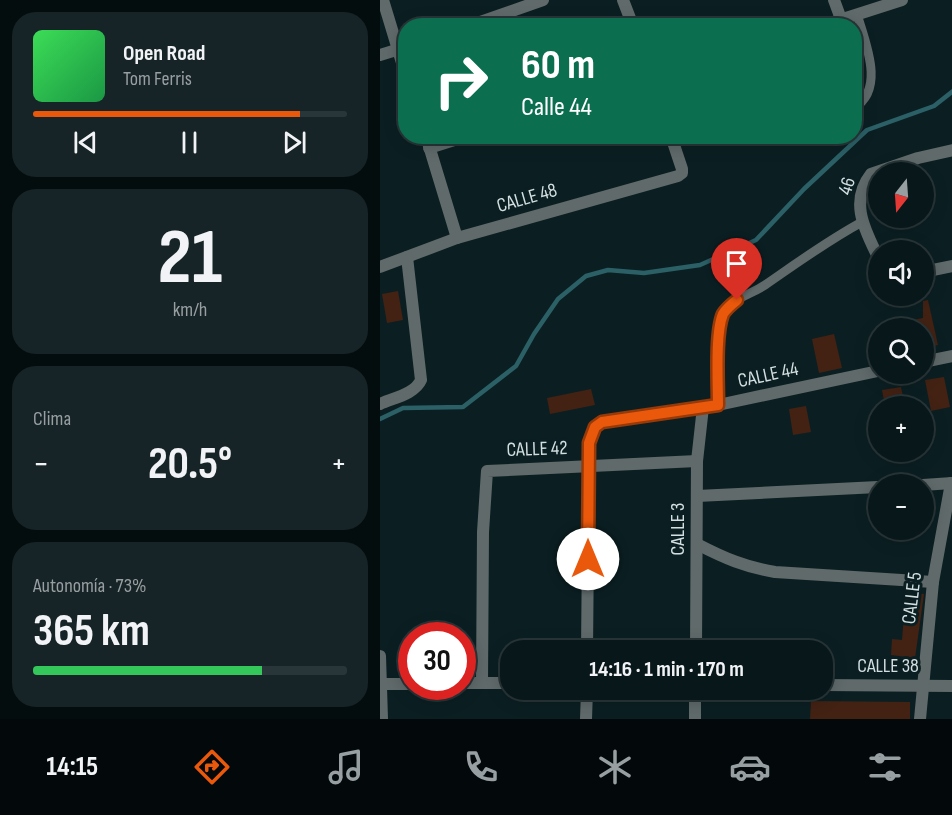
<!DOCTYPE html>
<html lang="es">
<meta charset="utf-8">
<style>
body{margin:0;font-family:"Sofia Sans Condensed",sans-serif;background:#162427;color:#f1f3f6;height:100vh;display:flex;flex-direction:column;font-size:22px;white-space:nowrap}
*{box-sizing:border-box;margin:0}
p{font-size:20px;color:#989fa2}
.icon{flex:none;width:33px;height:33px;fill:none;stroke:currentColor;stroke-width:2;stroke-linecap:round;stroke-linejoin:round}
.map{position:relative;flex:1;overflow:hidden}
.details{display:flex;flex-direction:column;gap:12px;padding:12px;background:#040d0e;width:380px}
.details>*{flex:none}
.guide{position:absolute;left:18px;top:18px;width:464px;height:126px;border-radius:24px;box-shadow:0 3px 15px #0003,0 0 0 2px #293639;background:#0b6e4f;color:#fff;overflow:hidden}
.needle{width:39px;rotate:197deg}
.fabs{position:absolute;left:488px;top:162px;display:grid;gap:12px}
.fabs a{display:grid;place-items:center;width:66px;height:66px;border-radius:50%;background:#08171a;box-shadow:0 3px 15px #0003,0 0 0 2px #293639;font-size:30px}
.speed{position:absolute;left:18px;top:622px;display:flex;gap:12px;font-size:30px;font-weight:700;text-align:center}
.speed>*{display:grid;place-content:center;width:78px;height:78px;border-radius:50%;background:#08171a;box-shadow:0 3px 15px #0003,0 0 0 2px #293639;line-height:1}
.speed .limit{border:9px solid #d22;background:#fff;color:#111}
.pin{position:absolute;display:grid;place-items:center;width:51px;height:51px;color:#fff;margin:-62px -26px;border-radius:50% 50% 50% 0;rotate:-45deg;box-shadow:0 0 6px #0007}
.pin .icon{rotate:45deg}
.me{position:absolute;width:66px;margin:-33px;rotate:0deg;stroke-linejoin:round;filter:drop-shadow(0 0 4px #0008)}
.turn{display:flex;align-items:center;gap:21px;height:126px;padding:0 24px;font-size:27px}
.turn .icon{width:78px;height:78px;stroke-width:2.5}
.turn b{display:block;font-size:42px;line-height:51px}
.big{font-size:45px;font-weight:700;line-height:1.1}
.details .card{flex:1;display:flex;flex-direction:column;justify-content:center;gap:9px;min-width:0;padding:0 21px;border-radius:24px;background:#162427}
.details .dial{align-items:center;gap:0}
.dial b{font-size:78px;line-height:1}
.song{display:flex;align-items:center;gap:18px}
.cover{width:72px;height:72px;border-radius:9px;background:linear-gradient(135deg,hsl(130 70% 55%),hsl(140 70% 35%))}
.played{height:6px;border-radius:3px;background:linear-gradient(90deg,#ea580c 85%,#293639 85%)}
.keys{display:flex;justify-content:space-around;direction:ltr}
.heat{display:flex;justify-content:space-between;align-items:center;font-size:33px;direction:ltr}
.charge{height:9px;border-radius:4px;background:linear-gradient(90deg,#34c759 73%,#293639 0)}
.trip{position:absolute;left:120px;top:640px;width:333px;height:60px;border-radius:24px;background:#08171a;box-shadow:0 3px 15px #0003,0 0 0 2px #293639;font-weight:700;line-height:60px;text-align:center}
.tab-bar{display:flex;height:96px;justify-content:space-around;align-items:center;background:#03090a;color:#989fa2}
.tab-bar .icon{width:42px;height:42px}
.tab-bar .current{color:#ea580c}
.tab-bar b{font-size:27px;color:#f1f3f6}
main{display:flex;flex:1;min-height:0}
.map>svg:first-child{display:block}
</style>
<main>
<section class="details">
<div class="card">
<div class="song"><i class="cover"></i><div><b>Open Road</b><p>Tom Ferris</p></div></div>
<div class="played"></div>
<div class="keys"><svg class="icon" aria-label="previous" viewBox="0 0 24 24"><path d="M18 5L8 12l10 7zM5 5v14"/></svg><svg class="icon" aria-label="pause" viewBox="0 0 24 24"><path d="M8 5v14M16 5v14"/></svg><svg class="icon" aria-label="next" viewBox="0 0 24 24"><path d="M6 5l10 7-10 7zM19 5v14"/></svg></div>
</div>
<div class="card dial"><b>21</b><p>km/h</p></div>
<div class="card"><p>Clima</p>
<div class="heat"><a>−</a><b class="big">20.5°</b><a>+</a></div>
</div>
<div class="card"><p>Autonomía · 73%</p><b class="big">365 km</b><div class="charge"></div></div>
</section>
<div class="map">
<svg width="573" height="719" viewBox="0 0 573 719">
<rect width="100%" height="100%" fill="#0b1f22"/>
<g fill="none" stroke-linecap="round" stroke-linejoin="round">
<path stroke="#2b6067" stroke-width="4.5" d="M0 419 23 408 83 407 136 366 154 334 178 299 206 276 228 270 264 273 320 265 376 240 424 189 487 130 554 106 573 91"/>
</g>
<g fill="#432213">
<path d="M18 291 23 320 7 323 2 294Z"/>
<path d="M548 300 558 345 543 348V328H517V323L543 318V301Z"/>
<path d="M454 334 462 368 439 373 432 339Z"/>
<path d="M564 377 570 407 551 411 545 380Z"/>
<path d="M521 387 525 406H505L502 390Z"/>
<path d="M211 389 215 405 170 414 167 398Z"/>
<path d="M426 406 431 432 413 435 409 409Z"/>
<path d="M526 592 544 594 535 658 511 655 512 639 522 640Z"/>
<path d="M431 701 530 702V719H430Z"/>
</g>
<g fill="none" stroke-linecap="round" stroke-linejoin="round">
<g stroke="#606a6b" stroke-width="9">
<path d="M474 108C506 89 485 42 477 14"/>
<path d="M395 140 405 136"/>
<path d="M338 405C337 385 335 330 343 313 351 299 372 294 385 285 417 263 447 241 482 222"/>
</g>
<g stroke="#606a6b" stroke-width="12">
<path d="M3 0 26 76"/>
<path d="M243 0 253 26"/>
<path d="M454 0 461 19"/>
<path d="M441 26 522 0"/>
<path d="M46 136 77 238"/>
<path d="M49 148 87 136"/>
<path d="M498 257C485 230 469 202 491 174L538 158 573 150"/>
<path d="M0 267 77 238 298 176 302 173V169L291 136"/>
<path d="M543 272 573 266"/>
<path d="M543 362 573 356"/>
<path d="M0 404C13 398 35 394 41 380L27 257"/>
<path d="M543 485 573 483"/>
<path d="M317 496 498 487"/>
<path d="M317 544C344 558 365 567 395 572L553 582"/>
<path d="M207 651 209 443 215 427 222 422 338 405 498 371"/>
<path d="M316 651 317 461 323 407"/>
<path d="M0 656 2 719"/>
<path d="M82 683H130"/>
<path d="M102 683 103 532 107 471 317 461"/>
<path d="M0 684H32"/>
<path d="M442 685 573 686"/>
<path d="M206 719 207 690"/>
<path d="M315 719V690"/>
<path d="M540 719 553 582 571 483"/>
</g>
<g stroke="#606a6b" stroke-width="12">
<path d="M89 26 163 0"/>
<path d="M0 55 26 47"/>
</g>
</g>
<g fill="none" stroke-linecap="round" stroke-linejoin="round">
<g stroke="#983908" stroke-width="15">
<path id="route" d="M208 559 209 443 215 427 222 422 338 405C338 383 335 333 343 314 346 309 352 304 357 300"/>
</g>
<use href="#route" stroke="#ea580c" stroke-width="10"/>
</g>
<g text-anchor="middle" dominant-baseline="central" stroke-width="6" stroke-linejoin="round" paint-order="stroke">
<g font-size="20" fill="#d2dee0" stroke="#0b1f22">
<text transform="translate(467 186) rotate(-73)">46</text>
<text transform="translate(147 198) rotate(-16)">CALLE 48</text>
<text transform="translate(388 375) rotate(-12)">CALLE 44</text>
<text transform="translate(157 449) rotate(-2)">CALLE 42</text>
<text transform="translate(298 529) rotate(-90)">CALLE 3</text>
<text transform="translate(532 598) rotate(-83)">CALLE 5</text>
<text x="508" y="666">CALLE 38</text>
</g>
</g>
</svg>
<div class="fabs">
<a><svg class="needle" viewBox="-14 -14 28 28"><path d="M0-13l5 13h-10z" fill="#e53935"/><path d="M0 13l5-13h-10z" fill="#989fa2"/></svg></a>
<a><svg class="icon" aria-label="sound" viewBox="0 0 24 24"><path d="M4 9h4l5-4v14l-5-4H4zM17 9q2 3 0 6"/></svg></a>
<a><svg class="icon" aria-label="search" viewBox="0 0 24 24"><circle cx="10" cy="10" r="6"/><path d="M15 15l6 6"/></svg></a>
<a>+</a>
<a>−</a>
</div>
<div class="speed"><div class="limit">30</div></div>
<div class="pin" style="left:357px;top:300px;background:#d93025"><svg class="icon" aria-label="arrive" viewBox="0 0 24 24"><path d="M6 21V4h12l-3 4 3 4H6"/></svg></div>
<svg class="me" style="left:208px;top:559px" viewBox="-20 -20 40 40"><circle r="19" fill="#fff"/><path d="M0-13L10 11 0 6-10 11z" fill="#ea580c"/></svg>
<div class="trip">14:16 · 1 min · 170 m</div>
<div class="guide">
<div class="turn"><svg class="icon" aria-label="right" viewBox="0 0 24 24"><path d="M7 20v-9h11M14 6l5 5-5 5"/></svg><div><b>60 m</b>Calle 44</div></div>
</div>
</div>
</main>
<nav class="tab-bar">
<b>14:15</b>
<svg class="icon current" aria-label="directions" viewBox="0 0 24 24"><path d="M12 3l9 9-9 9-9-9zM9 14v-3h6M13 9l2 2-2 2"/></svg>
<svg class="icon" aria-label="music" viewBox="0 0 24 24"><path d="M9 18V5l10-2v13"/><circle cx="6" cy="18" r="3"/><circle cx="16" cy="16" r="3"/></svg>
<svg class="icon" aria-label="phone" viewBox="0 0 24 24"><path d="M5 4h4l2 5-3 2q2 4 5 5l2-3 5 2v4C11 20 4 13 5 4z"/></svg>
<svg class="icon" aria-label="climate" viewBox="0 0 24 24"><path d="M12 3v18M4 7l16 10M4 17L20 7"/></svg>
<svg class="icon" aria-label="car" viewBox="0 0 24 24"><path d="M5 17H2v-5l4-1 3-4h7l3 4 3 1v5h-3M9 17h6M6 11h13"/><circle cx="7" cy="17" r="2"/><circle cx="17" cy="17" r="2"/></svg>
<svg class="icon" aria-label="filters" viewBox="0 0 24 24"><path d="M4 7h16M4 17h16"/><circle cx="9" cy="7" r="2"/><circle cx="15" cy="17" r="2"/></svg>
</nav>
